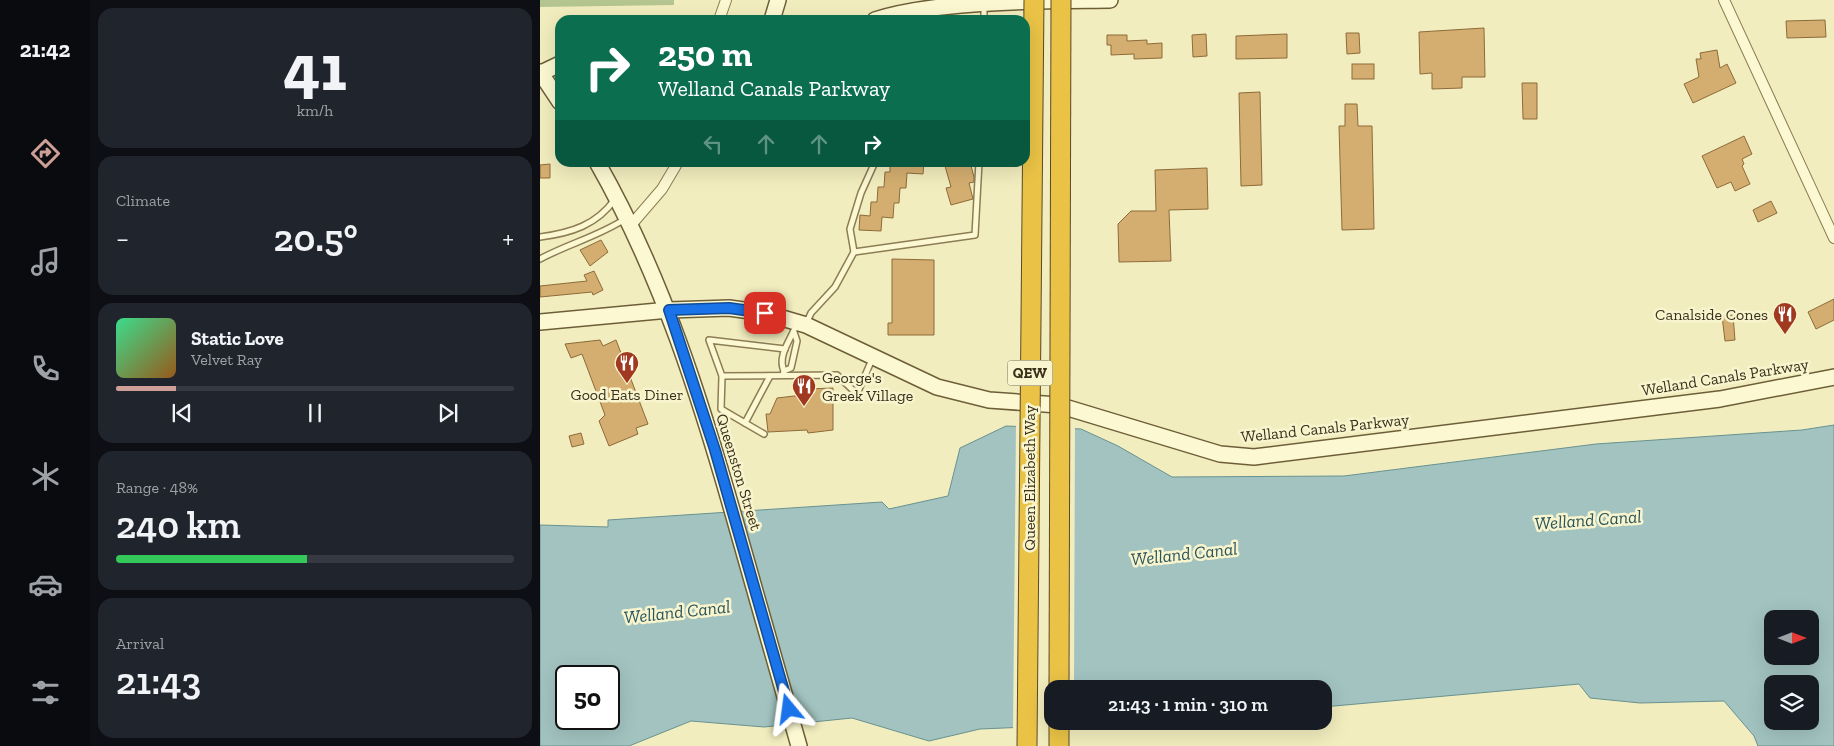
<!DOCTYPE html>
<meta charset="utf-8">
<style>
body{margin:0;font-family:"Zilla Slab",serif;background:#20242c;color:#f1f3f6;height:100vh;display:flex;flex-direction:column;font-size:19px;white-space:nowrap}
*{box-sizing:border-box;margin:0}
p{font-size:16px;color:#9ea1a6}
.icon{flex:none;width:28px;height:28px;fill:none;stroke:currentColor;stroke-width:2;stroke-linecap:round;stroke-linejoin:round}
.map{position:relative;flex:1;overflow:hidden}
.details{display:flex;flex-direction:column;gap:8px;padding:8px;background:#0d0f14;width:450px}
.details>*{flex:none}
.hud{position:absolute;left:15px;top:15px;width:475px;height:152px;border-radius:15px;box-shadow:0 5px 20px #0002;background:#0b6e4f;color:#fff;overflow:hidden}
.needle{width:32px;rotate:90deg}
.fabs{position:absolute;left:1224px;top:610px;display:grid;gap:10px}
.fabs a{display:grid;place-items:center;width:55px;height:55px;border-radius:10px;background:#171b24;box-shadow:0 5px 20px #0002;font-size:25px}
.speed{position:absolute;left:15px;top:665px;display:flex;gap:10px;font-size:25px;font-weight:700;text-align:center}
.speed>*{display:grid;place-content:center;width:65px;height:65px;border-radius:50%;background:#171b24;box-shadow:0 5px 20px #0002;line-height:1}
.speed .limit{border:2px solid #111;border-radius:8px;background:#fff;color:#111}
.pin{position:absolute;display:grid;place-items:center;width:42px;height:42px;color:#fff;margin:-21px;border-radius:10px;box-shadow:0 2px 8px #0006}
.me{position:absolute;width:55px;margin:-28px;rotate:344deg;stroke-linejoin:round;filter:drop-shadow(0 0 4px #0008)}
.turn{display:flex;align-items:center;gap:18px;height:105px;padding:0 20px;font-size:22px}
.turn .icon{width:65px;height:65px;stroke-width:2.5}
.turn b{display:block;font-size:35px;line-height:42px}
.lanes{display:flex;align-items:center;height:48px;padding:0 20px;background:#0003;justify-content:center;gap:25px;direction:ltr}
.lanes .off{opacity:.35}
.big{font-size:38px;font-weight:600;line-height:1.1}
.details .widget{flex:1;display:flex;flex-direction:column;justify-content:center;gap:8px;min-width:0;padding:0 18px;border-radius:15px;background:#20242c}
.details .dial{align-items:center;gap:0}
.dial b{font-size:65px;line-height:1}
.song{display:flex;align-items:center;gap:15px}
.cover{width:60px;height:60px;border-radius:8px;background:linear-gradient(135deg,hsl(150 70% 55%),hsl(30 70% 35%))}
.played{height:5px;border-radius:2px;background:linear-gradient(90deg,#cd9f96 15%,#363941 15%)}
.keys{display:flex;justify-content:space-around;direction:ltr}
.heat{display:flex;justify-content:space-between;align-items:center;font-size:28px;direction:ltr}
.charge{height:8px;border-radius:4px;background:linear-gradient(90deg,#34c759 48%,#363941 0)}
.trip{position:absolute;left:504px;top:680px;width:288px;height:50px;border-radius:15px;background:#171b24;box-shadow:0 5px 20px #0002;font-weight:600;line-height:50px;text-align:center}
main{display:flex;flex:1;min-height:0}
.dock{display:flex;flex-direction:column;width:90px;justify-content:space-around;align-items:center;background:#090b0e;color:#9ea1a6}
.dock .icon{width:35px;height:35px}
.dock .active{color:#cd9f96}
.dock b{font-size:22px;color:#f1f3f6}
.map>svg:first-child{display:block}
</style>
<main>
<nav class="dock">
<b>21:42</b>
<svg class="icon active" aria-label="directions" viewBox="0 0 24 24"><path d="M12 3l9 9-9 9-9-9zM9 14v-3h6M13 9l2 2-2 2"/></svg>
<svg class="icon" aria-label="music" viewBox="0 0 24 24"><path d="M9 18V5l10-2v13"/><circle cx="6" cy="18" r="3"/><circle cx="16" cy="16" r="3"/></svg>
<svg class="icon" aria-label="phone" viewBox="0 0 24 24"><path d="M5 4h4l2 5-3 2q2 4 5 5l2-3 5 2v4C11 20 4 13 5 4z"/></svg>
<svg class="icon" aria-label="climate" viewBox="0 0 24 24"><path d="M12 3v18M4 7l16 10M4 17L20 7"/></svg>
<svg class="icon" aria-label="car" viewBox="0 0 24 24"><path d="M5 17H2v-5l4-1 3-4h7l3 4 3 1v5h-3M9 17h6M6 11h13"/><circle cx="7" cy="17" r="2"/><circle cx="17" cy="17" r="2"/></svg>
<svg class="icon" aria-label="filters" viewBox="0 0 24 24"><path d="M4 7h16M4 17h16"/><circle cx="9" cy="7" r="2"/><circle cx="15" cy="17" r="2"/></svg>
</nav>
<section class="details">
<div class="widget dial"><b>41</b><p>km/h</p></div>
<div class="widget"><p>Climate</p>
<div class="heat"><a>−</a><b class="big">20.5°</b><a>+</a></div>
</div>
<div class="widget">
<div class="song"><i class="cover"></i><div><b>Static Love</b><p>Velvet Ray</p></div></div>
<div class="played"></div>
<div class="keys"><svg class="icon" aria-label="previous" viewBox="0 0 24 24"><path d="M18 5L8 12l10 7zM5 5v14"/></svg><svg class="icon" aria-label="pause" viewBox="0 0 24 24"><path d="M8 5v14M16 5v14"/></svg><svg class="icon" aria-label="next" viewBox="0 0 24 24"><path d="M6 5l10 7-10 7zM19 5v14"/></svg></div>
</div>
<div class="widget"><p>Range · 48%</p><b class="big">240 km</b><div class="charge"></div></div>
<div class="widget"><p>Arrival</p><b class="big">21:43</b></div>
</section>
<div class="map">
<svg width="1294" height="746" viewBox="0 0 1294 746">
<rect width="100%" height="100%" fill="#f2edbe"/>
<path fill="#b4c591" d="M0 0H134V5L0 7Z"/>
<path fill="#a2c3c0" stroke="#689290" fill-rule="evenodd" d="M1294 425V746H1218L1214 736 1184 701 1100 703 1050 698 1039 684 783 707 782 689H512V721H631L440 729 389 741 312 718 224 727 151 721 89 746H0V525L68 527V520L342 502 349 509 408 496 420 448 466 426 541 429 578 446 632 477 804 476 1056 444 1262 430ZM1232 619H1270V656H1232ZM26 676H69V719H26ZM1232 684H1270V721H1232Z"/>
<path fill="#f2edbe" d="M476 424 535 426 534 689H512V721H534V728L473 730Z"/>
<g fill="#d4ae70" stroke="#8d6b39">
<path d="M1285 20 1286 37 1247 38 1246 21Z"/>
<path d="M944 28 945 77H922V88L892 89V73L880 74 879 32Z"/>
<path d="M806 33H819L820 53 807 54Z"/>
<path d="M666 34 667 56 653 57 652 35Z"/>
<path d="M747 34V58L696 59V36Z"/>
<path d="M567 35H587V41L607 40V44L622 43V58L594 59V54L571 55V45H567Z"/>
<path d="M1177 50 1180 68 1187 64 1196 83 1153 103 1144 84 1159 77 1156 59H1161L1160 53Z"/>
<rect x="812" y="64" width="22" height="15"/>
<path d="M982 83H997V119H983Z"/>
<path d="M720 92 722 185 701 186 699 93Z"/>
<path d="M805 104H817L818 126H832L834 229 802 230 799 126H805Z"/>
<path d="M1204 136 1212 154 1202 159 1204 164 1202 166 1210 184 1195 191 1191 182 1177 188 1162 156Z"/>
<path d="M350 162H384L383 174 367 173 366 188H360L359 203H354L353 218 342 217 341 231 319 230 320 215 330 216 331 202H337L338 187H344L345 172H350Z"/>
<path d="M411 162H430L434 177V182L429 183 433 199 411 205 406 188 411 187 405 166 412 164Z"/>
<path d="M10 164V178H0V165Z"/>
<path d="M667 168 668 209 629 210 631 261 579 262 578 224 591 211H616L615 170Z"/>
<path d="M1231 201 1237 213 1218 222 1213 210Z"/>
<path d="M61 240 68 252 50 266 40 250Z"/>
<path d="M352 259 394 260V335H348V323H352Z"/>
<path d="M54 271 63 290 53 295 52 292 0 297V286L47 281 44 275Z"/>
<path d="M1294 299V320L1276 329 1268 312Z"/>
<path d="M1193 315 1195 340 1185 341 1182 316Z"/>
<path d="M60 340 63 346 76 340 108 424 96 428 98 434 69 446 59 421 65 415 42 354 31 358 25 344Z"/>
<path d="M293 388V430L268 433 267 430 228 432 226 414H230L237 398 263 395 268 389Z"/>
<path d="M41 433 44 444 32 447 29 436Z"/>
</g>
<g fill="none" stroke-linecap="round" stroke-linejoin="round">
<g stroke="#8c7d55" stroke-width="8">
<g id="lane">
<path d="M444 20V6"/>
<path d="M0 237C31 233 57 225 75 199"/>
<path d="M314 252 435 235 439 162"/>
<path d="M0 259C28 244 59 236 85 219"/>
<path d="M266 324 271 313 295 287 314 252 310 229 321 193 335 162"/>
<path d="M245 349 169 340 182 376 297 375 317 394 333 357"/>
<path d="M244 371 251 368 257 341 254 332"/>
<path d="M243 375 244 371C237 355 251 340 256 325"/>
<path d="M182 376 181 409 205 423"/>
<path d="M224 434 205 423 230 376"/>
</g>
</g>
<g stroke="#8c7d55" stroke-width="12">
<g id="street">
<path d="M1184 0 1294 238"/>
<path d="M179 20 186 0"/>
<path d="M91 225 122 189 138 162"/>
</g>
</g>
<g stroke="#6d5e38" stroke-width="18">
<g id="secondary">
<path d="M232 20 238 0"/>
<path d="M335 20C396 0 503 1 570 0"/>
<path d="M0 72 20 102"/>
<path d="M1 73 20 64"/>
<path d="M57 162C122 276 161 400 196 524 217 598 238 672 259 746"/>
<path d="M0 322 129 310 189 308 225 313 266 325 397 387 449 400 518 405 680 454 714 457 1180 399 1294 377"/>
</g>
</g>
<g stroke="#59492a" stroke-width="21">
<path id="highway" d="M519 746V721"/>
</g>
<use href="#lane" stroke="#fcf8d2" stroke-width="5"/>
<use href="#street" stroke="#fcf8d2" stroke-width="10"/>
<use href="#secondary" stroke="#fcf8d2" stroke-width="15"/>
<use href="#highway" stroke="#eac346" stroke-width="19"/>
<g stroke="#59492a" stroke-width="21" stroke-linecap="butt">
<g id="highway-bridge">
<path d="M519 689 521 0"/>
<path d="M487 746 494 0"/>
</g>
</g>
<use href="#highway-bridge" stroke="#eac346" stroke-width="19"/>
</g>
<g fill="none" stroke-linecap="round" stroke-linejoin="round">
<g stroke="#114b97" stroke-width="12">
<path id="route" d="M225 313 189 308 129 310 175 450 249 709"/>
</g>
<use href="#route" stroke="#1a73e8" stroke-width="9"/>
</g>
<defs>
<g id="restaurant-pin" transform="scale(1.25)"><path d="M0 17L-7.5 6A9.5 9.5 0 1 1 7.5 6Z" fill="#a03920" stroke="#f8f5ce"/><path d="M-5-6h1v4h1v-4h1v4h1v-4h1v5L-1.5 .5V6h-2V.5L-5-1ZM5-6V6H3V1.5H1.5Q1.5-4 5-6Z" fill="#fff"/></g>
</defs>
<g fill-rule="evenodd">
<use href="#restaurant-pin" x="1245" y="314"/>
<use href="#restaurant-pin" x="87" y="363"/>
<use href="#restaurant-pin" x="264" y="386"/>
</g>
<g text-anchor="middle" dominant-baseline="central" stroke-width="5" stroke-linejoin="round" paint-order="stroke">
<rect fill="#f8f5ce" stroke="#736b51" stroke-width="1" x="467.5" y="360.5" width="45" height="25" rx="4"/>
<g font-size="15" font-weight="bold" fill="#3a301b">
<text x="490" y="373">QEW</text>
</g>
<g font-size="16" fill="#3a301b" stroke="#f8f5ce" text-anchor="end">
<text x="1228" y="314">Canalside Cones</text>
<text x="282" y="377" text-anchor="start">George's<tspan x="282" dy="18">Greek Village</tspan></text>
<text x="87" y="394" text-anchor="middle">Good Eats Diner</text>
</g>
<g font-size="16" fill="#3a301b" stroke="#f8f5ce">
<text transform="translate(1185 377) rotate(-9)">Welland Canals Parkway</text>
<text transform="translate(785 428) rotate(-6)">Welland Canals Parkway</text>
<text transform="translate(199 472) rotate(73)">Queenston Street</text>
<text transform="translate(489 478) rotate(-90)">Queen Elizabeth Way</text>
</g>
<g font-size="18" font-style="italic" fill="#29545b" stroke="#f8f5ce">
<text transform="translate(1048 520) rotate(-4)">Welland Canal</text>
<text transform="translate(644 554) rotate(-6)">Welland Canal</text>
<text transform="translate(137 612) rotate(-6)">Welland Canal</text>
</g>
</g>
</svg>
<div class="fabs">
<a><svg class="needle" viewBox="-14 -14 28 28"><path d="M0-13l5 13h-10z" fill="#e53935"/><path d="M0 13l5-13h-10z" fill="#9ea1a6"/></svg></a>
<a><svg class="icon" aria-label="layers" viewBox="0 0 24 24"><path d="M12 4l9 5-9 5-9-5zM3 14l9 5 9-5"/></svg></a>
</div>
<div class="speed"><div class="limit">50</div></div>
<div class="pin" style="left:225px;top:313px;background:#d93025"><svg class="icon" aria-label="arrive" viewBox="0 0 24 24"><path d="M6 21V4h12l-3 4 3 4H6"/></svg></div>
<svg class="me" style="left:249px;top:709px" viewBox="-20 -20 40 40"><path d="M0-17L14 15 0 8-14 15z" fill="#1a73e8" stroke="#fff" stroke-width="4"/></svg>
<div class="trip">21:43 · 1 min · 310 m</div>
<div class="hud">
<div class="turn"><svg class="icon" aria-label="right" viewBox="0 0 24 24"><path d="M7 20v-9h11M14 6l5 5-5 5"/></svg><div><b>250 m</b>Welland Canals Parkway</div></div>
<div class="lanes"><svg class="icon off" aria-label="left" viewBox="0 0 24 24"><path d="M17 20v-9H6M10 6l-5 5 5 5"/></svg><svg class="icon off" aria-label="ahead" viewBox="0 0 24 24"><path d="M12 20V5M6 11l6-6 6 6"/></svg><svg class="icon off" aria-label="ahead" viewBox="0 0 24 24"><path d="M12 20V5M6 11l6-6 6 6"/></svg><svg class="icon" aria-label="right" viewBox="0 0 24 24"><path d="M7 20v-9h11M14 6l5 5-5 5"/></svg></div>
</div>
</div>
</main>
